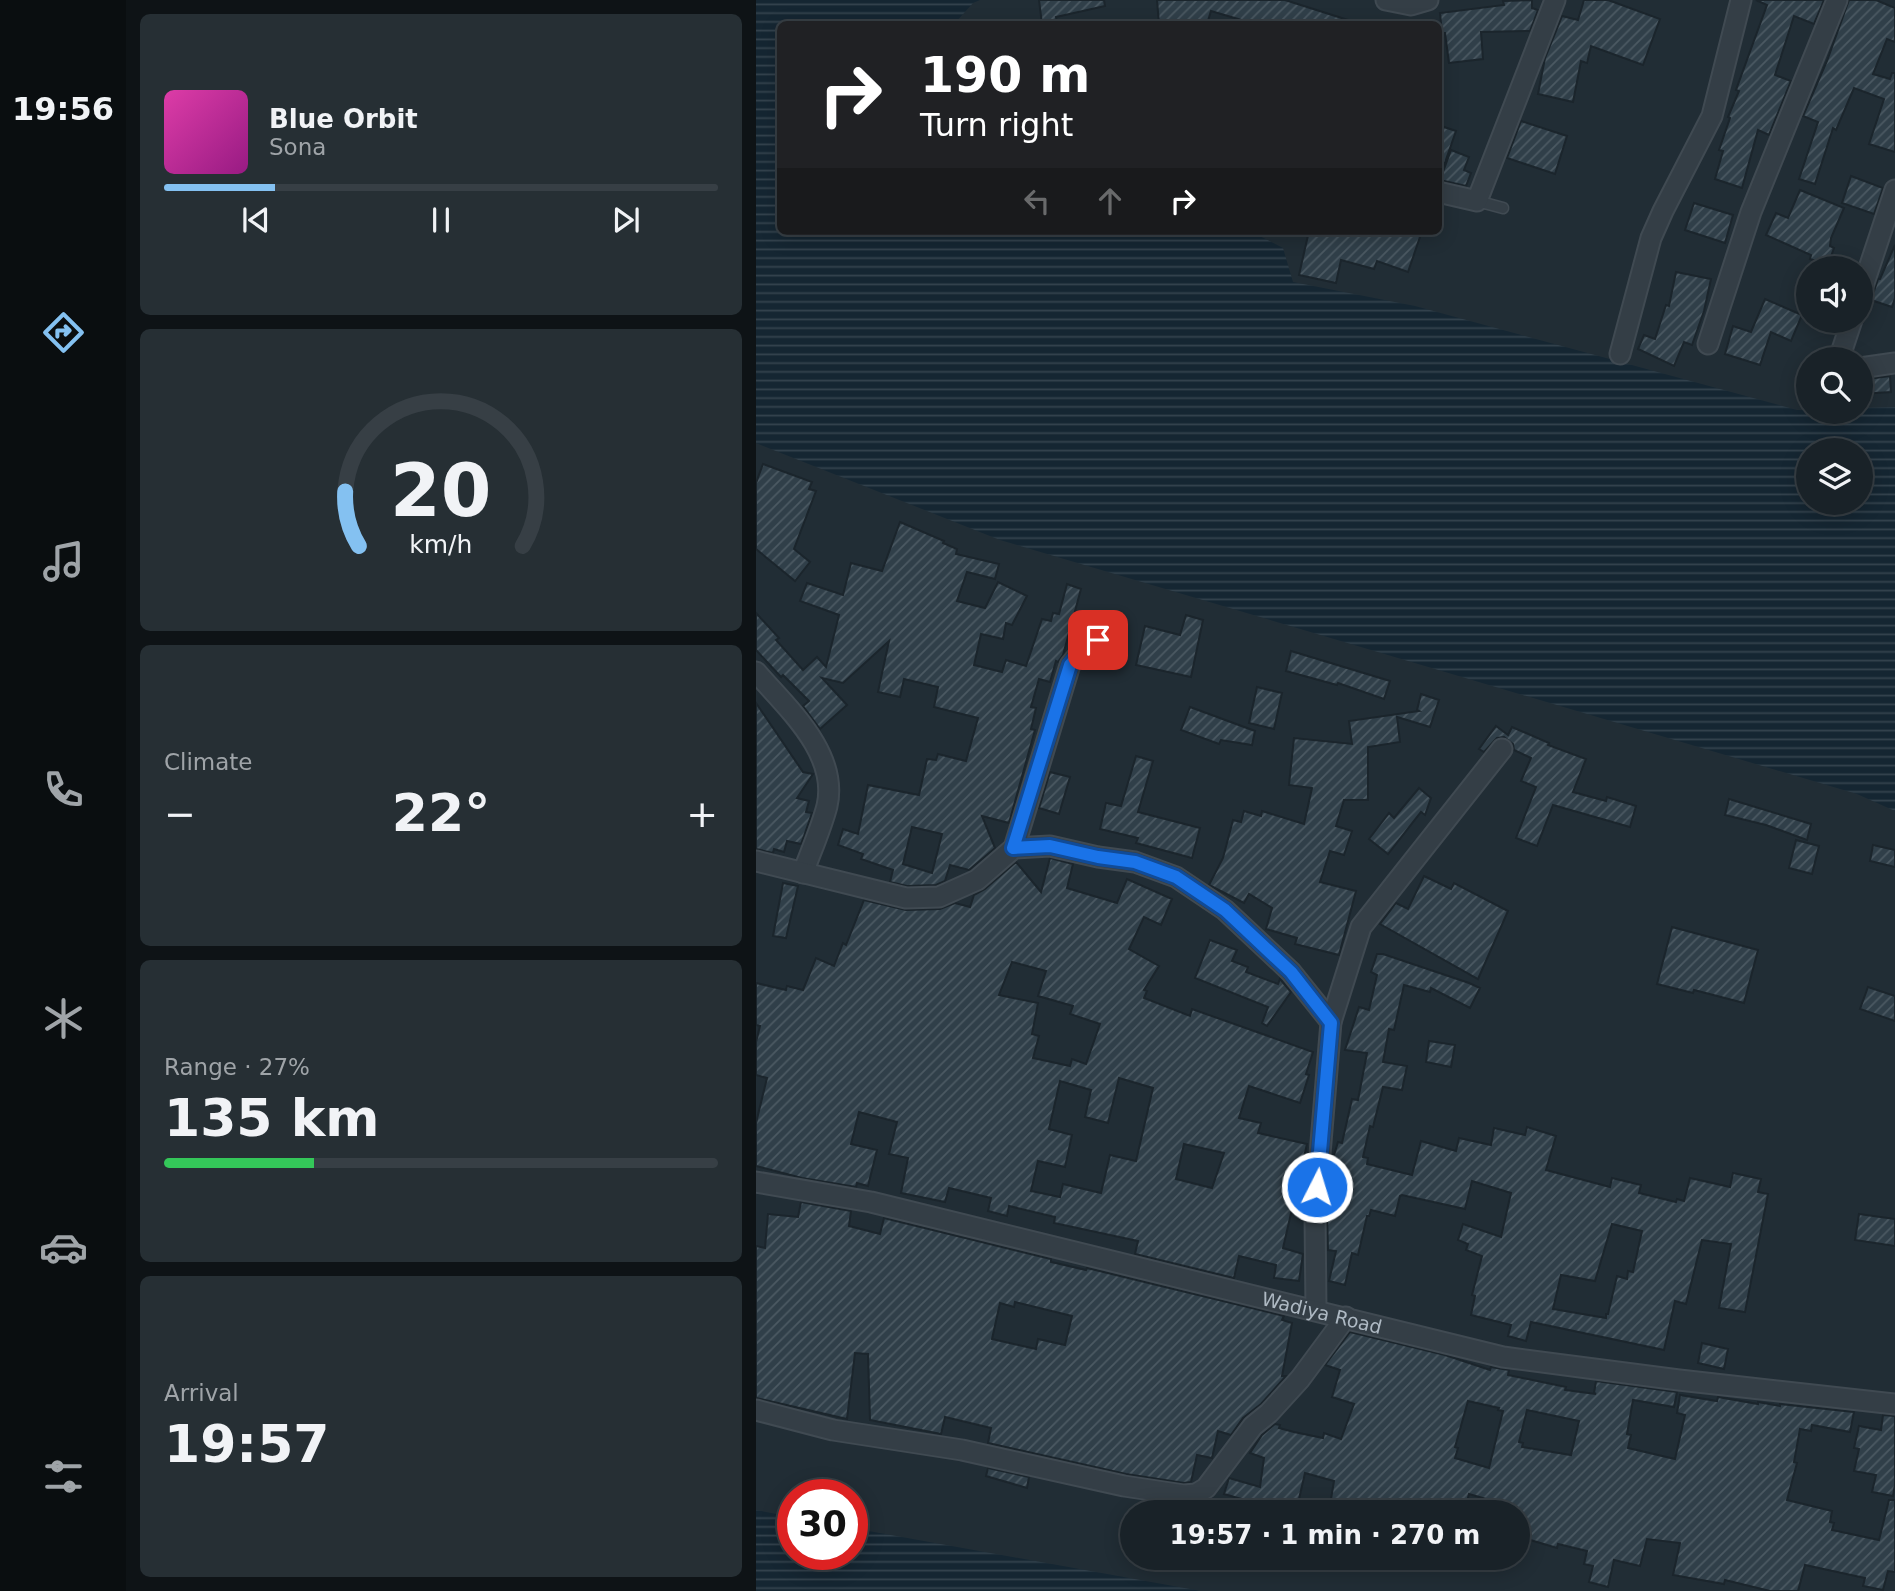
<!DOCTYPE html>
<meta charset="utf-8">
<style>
body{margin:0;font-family:"DejaVu Sans",sans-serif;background:#262f34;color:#f1f3f6;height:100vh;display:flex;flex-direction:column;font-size:26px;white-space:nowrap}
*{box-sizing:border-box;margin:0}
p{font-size:23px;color:#9fa4a8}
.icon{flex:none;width:38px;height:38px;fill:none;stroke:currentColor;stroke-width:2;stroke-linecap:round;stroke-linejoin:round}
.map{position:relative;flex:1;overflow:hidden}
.drawer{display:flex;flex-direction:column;gap:14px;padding:14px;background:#0e1316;width:630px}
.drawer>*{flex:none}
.hud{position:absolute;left:21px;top:21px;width:665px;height:214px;border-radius:10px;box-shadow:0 4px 18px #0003,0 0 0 2px #373f45;background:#202124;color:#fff;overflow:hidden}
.tools{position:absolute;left:1040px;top:256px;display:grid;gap:14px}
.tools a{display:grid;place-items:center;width:77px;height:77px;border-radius:50%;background:#192228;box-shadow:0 4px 18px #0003,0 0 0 2px #373f45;font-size:35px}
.speed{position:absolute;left:21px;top:1479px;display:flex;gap:14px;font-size:35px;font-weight:700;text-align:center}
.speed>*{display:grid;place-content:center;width:91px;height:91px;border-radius:50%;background:#192228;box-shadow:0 4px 18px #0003,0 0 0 2px #373f45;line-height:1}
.speed .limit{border:10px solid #d22;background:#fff;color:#111}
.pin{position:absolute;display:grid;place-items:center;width:60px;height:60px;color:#fff;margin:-30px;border-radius:14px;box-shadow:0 4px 10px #0006}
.me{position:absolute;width:77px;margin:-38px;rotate:5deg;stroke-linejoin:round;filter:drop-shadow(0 0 5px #0008)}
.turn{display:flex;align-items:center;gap:24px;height:147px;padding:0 28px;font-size:32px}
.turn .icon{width:91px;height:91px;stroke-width:2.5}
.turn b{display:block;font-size:49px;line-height:60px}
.lanes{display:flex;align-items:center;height:66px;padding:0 28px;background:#0003;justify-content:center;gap:35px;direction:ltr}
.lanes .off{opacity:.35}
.big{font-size:52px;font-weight:600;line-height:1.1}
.drawer .tile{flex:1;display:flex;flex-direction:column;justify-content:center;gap:10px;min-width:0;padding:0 24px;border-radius:10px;background:#262f34}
.drawer .dial{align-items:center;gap:0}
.dial svg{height:182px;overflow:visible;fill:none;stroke:#373f45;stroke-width:7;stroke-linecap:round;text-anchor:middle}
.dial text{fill:#f1f3f6;stroke:none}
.song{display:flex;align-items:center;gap:21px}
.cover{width:84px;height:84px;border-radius:10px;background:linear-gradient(135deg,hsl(320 70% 55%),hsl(310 70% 35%))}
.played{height:7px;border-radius:4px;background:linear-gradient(90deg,#84c1f1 20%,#373f45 20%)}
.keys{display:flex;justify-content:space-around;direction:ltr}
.heat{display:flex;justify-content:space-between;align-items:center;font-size:38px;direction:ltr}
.charge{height:10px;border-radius:5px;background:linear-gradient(90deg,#34c759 27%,#373f45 0)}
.trip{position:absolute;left:364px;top:1500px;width:410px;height:70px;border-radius:35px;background:#192228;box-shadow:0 4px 18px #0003,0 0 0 2px #373f45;font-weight:600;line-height:70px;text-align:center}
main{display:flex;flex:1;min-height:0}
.tabs{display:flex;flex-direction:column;width:126px;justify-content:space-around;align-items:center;background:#0a0e10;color:#9fa4a8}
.tabs .icon{width:49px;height:49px}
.tabs .active{color:#84c1f1}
.tabs b{font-size:32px;color:#f1f3f6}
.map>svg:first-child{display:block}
</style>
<main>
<nav class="tabs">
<b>19:56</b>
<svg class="icon active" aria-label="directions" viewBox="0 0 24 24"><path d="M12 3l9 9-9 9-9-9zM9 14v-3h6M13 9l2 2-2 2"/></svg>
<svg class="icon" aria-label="music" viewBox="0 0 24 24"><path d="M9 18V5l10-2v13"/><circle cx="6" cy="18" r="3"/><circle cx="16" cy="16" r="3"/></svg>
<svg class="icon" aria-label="phone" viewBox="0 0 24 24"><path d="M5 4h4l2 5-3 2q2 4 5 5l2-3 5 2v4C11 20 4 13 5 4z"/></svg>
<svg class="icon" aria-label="climate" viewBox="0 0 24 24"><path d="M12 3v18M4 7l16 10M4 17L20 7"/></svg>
<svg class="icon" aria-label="car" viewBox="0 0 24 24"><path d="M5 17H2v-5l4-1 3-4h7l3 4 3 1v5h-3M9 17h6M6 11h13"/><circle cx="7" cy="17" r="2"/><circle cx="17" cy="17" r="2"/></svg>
<svg class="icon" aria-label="filters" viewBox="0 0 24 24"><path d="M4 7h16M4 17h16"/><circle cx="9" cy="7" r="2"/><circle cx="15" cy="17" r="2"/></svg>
</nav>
<section class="drawer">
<div class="tile">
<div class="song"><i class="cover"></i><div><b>Blue Orbit</b><p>Sona</p></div></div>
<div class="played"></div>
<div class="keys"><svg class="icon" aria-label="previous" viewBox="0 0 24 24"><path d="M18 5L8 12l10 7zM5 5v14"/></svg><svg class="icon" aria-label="pause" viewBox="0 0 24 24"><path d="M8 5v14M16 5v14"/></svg><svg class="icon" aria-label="next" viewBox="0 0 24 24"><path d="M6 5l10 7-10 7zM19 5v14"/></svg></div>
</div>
<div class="tile dial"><svg viewBox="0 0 100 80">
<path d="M14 69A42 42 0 1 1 86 69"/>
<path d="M14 69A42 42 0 0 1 8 45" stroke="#84c1f1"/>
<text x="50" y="56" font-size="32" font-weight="700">20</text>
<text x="50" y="72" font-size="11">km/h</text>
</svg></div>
<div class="tile"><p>Climate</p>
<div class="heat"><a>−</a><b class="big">22°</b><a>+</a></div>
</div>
<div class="tile"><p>Range · 27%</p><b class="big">135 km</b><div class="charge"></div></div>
<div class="tile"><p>Arrival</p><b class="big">19:57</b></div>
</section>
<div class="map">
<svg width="1139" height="1591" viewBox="0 0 1139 1591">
<defs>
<pattern id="water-rules" width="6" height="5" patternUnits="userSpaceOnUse" patternTransform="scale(1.75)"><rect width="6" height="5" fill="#152632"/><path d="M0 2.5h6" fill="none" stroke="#34434e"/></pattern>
<pattern id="building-hatch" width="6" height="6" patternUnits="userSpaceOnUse" patternTransform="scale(1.75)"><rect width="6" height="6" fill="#303f49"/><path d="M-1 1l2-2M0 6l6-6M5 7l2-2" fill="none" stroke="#4b5962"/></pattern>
</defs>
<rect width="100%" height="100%" fill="#212d35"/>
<g fill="url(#water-rules)" fill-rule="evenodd">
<path d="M0 0H224L217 3 199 23 201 24H24V231H494L527 248 537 282 659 306 1041 410 1104 411V408L1139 407V811L1101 794 244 540 0 443ZM1052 450H1104V502H1052Z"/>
<path d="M0 1510 37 1517V1554H96V1528L445 1591H0Z"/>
</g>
<g fill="url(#building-hatch)" stroke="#1b252c" stroke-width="2" fill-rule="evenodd">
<path d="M283 0H348L349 6 300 17 301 22 286 24Z"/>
<path d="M401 0H529L595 21 594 24H499L455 11 451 24H403Z"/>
<path d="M776 0V8L782 10 774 31 725 32 727 59 693 63 689 33H686L684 13 748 5 747 1Z"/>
<path d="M828 0H852L904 19 887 65 835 46 831 63 825 61 817 102 782 94 789 58 806 16 822 20Z"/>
<path d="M1000 0H1068L1058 24 1038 16 1019 75 1035 81 1013 135 1002 130 986 188 959 179 967 151 963 150 974 118 972 117 983 91 980 90 1011 5Z"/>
<path d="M1093 0H1120L1139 8V42L1131 39 1117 74 1134 79 1136 73H1139V152L1113 144 1128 99 1098 88 1080 130 1077 128 1059 184 1043 179 1062 122 1047 116 1071 61Z"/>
<path d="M765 121 811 136 799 174 751 158Z"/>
<path d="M682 125 700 131 685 174 682 173Z"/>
<path d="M695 150 713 157 708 170 715 173 710 186 684 180Z"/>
<path d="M1095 176 1127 188 1118 214 1086 203Z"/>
<path d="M1044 190 1088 208 1075 238 1074 246 1078 248 1072 265 1054 259 1055 255 1010 235 1020 213 1032 218Z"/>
<path d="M938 203 977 215 969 243 929 230Z"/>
<path d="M553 231H666L652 272 621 261 618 269 585 260 580 283 543 275Z"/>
<path d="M1139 245V298L1136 307 1115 300 1122 279H1124Z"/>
<path d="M920 272 955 279 948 311 936 345 928 342 918 366 882 349 888 335 899 339 910 305 913 306Z"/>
<path d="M1009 299 1046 315 1035 341 1015 332 1004 365 969 354 977 326 995 332Z"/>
<path d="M1134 376 1135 392 1104 394V380Z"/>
<path d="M7 464 56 482 53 489 60 491 38 549 54 562 39 581 0 549V483Z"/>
<path d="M144 522 188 541 187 543 201 549 200 554 243 564 239 579 211 572 201 601 229 608 242 582 271 596 256 625 250 623 247 639 225 634 218 665 246 672 250 660 270 666 286 619 295 621 297 613 303 614 311 584 325 589 307 655 302 662 300 661 294 682 283 679 275 707 280 708 275 729 279 730 253 823 226 816 239 848 213 870 194 865 189 881 180 885 151 886 134 882 137 870 105 859 107 854 82 845 87 829 102 834 112 785 163 795 171 759 180 760 182 754 210 761 222 718 178 707 182 687 148 679 144 697 122 692 133 641 87 683 66 678 91 705 64 729 47 706 53 701 27 675 25 677 0 650V613L23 638 20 640 47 670 61 657 70 667 83 615 44 601 51 583 87 595 95 563 126 571ZM156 827 186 834 176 873 147 864Z"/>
<path d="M430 615 447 620 435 677 380 665 389 626 424 635Z"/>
<path d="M535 651 634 681 628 699 582 683 581 685 530 671Z"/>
<path d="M501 687 526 693 518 729 493 723Z"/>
<path d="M665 694 683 700 674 727 641 717 644 742 612 747V800H588L580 826 596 831 588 855 574 851 564 882 600 891 583 955 539 944 541 938 510 929 516 908 493 894 488 903 453 885 467 858 477 820 485 822 488 811 505 816 506 811 548 824 556 788 533 785 538 738 596 744 593 721 663 711 661 710Z"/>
<path d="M0 703 47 772 57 774 41 798 53 801 50 812 56 813 48 836 45 844 31 841 28 852 18 849 17 853 0 849Z"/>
<path d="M434 707 499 731 496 745 465 740 463 744 425 730Z"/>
<path d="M740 726 752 735 756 727 793 743 792 745 830 759 817 792 850 801 851 797 880 806 874 827 797 805 781 846 760 838 780 787 765 781 775 758 758 750 757 744 748 737 741 738 728 752 723 749Z"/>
<path d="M380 756 397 761 382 812 444 828 436 858 380 843 382 838 344 829 350 803 365 806Z"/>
<path d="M294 772 314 777 303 814 283 808Z"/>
<path d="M663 788 675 798 669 815 665 812 632 854 613 839 633 813 638 818Z"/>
<path d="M973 799 1055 824 1051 840 1010 825 969 815Z"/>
<path d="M1040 840 1063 846 1056 874 1033 868Z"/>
<path d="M1117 845 1139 850V867L1114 861Z"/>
<path d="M294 858 317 864 311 888 361 903 371 879 416 899 405 925 388 917 373 949 403 966 388 990 391 991 388 998 434 1016 436 1009 557 1052 550 1074 553 1075 544 1103 493 1086 483 1118 505 1123 502 1133 551 1144 527 1248 547 1254 543 1281 518 1278 520 1265 483 1256 478 1278 379 1254 382 1241 298 1223 299 1217 253 1206 251 1216 232 1211 235 1198 193 1188 189 1202 145 1193 152 1158 133 1154 141 1122 103 1112 95 1144 121 1150 112 1186 101 1183 100 1187 46 1178 0 1166V1123L11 1078 0 1075V1042L4 1026 0 1025V983L30 990 31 986 47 990 60 958 78 966 87 943 90 945 108 900 150 910 184 909 199 903 214 907 218 895 229 889 260 862 285 892ZM256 962 290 971 282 996 317 1006 314 1014 344 1024 330 1064 316 1059 314 1066 277 1058 283 1036 276 1034 282 1003 243 995ZM363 1078 397 1088 380 1161 354 1155 345 1193 307 1184 304 1197 275 1191 282 1161 309 1167 316 1135 293 1129 304 1081 335 1090 329 1117 352 1123ZM428 1144 468 1153 456 1188 420 1179Z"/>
<path d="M668 876 695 889 698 883 752 911 722 979 624 924 640 903 652 909Z"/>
<path d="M27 883 42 886 30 938 17 936Z"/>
<path d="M916 927 1002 950 988 1003 938 990 937 993 901 984Z"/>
<path d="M454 940 481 950 476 961 492 967 490 972 522 984 524 979 535 992 511 1026 506 1023 512 1007 439 978Z"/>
<path d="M621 954H627L713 983 724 988 714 1008 675 988 674 992 648 985 638 1030 633 1029 627 1062 651 1066 646 1090 627 1087 617 1127 614 1126 607 1157 612 1158 611 1164 656 1175 665 1141 700 1151 703 1138 735 1145 738 1128 769 1135 771 1127 800 1136 790 1170 854 1187 856 1178 885 1185 883 1193 920 1202 921 1199 928 1201 934 1178 974 1187 977 1173 1005 1179 1002 1192 1012 1194 989 1312 963 1308 975 1244 946 1240 930 1304 919 1301 908 1350 775 1322 770 1341 752 1336 755 1325 715 1315 719 1296 716 1295 726 1256 710 1250 712 1244 702 1240 707 1224 745 1237 755 1193 716 1181 709 1209 646 1195 644 1196 639 1216 615 1210 613 1216H611L602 1255 596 1253 589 1285 573 1281 580 1251 572 1250 571 1214 575 1165 582 1142 586 1143 596 1099 602 1100 611 1053 589 1050 603 1007 613 1010 621 975 615 972ZM856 1224 886 1231 877 1272 872 1271 871 1279 861 1276 852 1314H850V1318L797 1309 805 1275 839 1281Z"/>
<path d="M1112 987 1139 996V1021L1104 1009Z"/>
<path d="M673 1041 699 1045 695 1067 670 1062Z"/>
<path d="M45 1202 95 1211 93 1226 124 1234 128 1218 295 1259V1262L330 1270 331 1268 528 1316 526 1320 536 1323 526 1376H530L505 1404 487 1418 475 1435 462 1431 456 1458 441 1455 435 1482 428 1483 370 1474 232 1443 235 1428 189 1417 185 1434 114 1420 112 1354 99 1353 91 1419 0 1398V1246L9 1248 12 1214 42 1217ZM259 1302 316 1316 309 1345 282 1339 280 1349 236 1339 244 1303 258 1307Z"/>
<path d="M1103 1214 1139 1219V1246L1099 1240Z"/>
<path d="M594 1332 689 1355 734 1370 735 1367 753 1370 752 1375 810 1387 809 1390 840 1394 838 1393 840 1381 921 1392 918 1407 877 1400 871 1434 875 1435 872 1448 919 1459 929 1415 921 1413 924 1395 961 1401 962 1397 1002 1404V1402L1024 1406V1404L1098 1412 1094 1432 1056 1425 1055 1431 1044 1429 1038 1462 1041 1463 1031 1500 1076 1511 1074 1522 1078 1523 1076 1530 1123 1540 1133 1500H1139V1572L1132 1571 1127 1590 1107 1586 1109 1578 1049 1565 1042 1591H1014L969 1580 968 1584 917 1575 924 1543 891 1539 884 1566 858 1560 852 1587 833 1582 837 1566 828 1564 831 1551 802 1544 801 1548 761 1536V1508L713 1494 708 1512H685L668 1508V1512H581L573 1511 578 1481 549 1473 540 1512H516L517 1508 468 1494 473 1478 504 1487 508 1458 494 1453 506 1435 519 1424 524 1425 523 1428 538 1432 567 1438 568 1433 585 1439 598 1404 576 1397 584 1370 569 1365ZM712 1401 743 1408 742 1410 747 1411 733 1468 699 1458 702 1448 699 1447ZM771 1410 823 1421 815 1455 766 1447 767 1443 763 1442Z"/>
<path d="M946 1343 972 1349 968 1369 942 1363Z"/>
<path d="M1127 1415 1139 1416V1485L1137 1496 1116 1492 1120 1475 1098 1471 1103 1449 1098 1448 1103 1426 1125 1430Z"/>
<path d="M232 1468 273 1477 271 1488 230 1476Z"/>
</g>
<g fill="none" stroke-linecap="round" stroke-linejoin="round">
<g stroke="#404a52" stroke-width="13">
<path id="service" d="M721 201 747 208"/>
</g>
<g stroke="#404a52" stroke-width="23">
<g id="minor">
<path d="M630 0 655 5 672 0"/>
<path d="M682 192 721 201 799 0"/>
<path d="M1104 295 1139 190"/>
<path d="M952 344 995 212 1081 0"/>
<path d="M864 354 895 238 907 211 956 116 985 0"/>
<path d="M1083 359 1096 320"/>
<path d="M1104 368 1139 363"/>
<path d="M0 672C31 708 83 753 71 806 65 829 55 851 47 873"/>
<path d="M258 848 314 665 334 641 343 640 356 643"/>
<path d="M0 861 150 898 183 897 221 880 258 848 294 846 342 857 379 862 420 877 469 910 535 972 575 1022 559 1214 560 1310"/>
<path d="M575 1022 605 927 746 749"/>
<path id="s1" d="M0 1182 115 1202 747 1357 923 1380 1139 1404"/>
<path d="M0 1410 77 1430 206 1450 368 1486 428 1495 440 1494 450 1488 497 1426 513 1413 544 1379 590 1317"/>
</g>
</g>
<use href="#service" stroke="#343e46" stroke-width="10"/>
<use href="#minor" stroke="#343e46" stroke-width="19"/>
</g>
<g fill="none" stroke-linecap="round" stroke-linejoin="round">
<g stroke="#114b97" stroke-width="18">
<path id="route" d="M342 640 334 642 314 665 257 848 294 846 342 857 379 862 420 877 469 910 486 926 535 972 575 1023 561 1187"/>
</g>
<use href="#route" stroke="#1a73e8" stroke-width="12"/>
</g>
<g text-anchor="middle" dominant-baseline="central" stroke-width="7" stroke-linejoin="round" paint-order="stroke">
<g font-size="19" fill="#aeb9c3" stroke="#19232a">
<text stroke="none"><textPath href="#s1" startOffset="581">Wadiya Road</textPath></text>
</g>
</g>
</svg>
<div class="tools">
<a><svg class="icon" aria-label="sound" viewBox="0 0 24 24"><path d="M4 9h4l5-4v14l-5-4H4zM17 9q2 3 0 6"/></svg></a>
<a><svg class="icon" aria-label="search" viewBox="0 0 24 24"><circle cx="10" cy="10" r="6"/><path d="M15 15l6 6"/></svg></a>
<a><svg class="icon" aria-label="layers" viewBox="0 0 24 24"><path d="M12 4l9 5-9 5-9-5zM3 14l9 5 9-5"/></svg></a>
</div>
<div class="speed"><div class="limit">30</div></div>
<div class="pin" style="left:342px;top:640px;background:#d93025"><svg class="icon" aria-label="arrive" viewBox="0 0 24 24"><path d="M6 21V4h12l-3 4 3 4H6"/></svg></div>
<svg class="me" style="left:561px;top:1187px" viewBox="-20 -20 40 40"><circle r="17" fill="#1a73e8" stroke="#fff" stroke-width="3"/><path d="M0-11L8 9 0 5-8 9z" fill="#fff"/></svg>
<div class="trip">19:57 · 1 min · 270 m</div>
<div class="hud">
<div class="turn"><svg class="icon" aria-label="right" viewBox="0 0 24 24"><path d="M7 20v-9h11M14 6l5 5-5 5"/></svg><div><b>190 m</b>Turn right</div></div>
<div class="lanes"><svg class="icon off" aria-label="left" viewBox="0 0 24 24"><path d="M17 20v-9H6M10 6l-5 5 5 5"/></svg><svg class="icon off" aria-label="ahead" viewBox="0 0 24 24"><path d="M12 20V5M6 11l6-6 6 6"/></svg><svg class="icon" aria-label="right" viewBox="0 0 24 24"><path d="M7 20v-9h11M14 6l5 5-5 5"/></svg></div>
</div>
</div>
</main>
